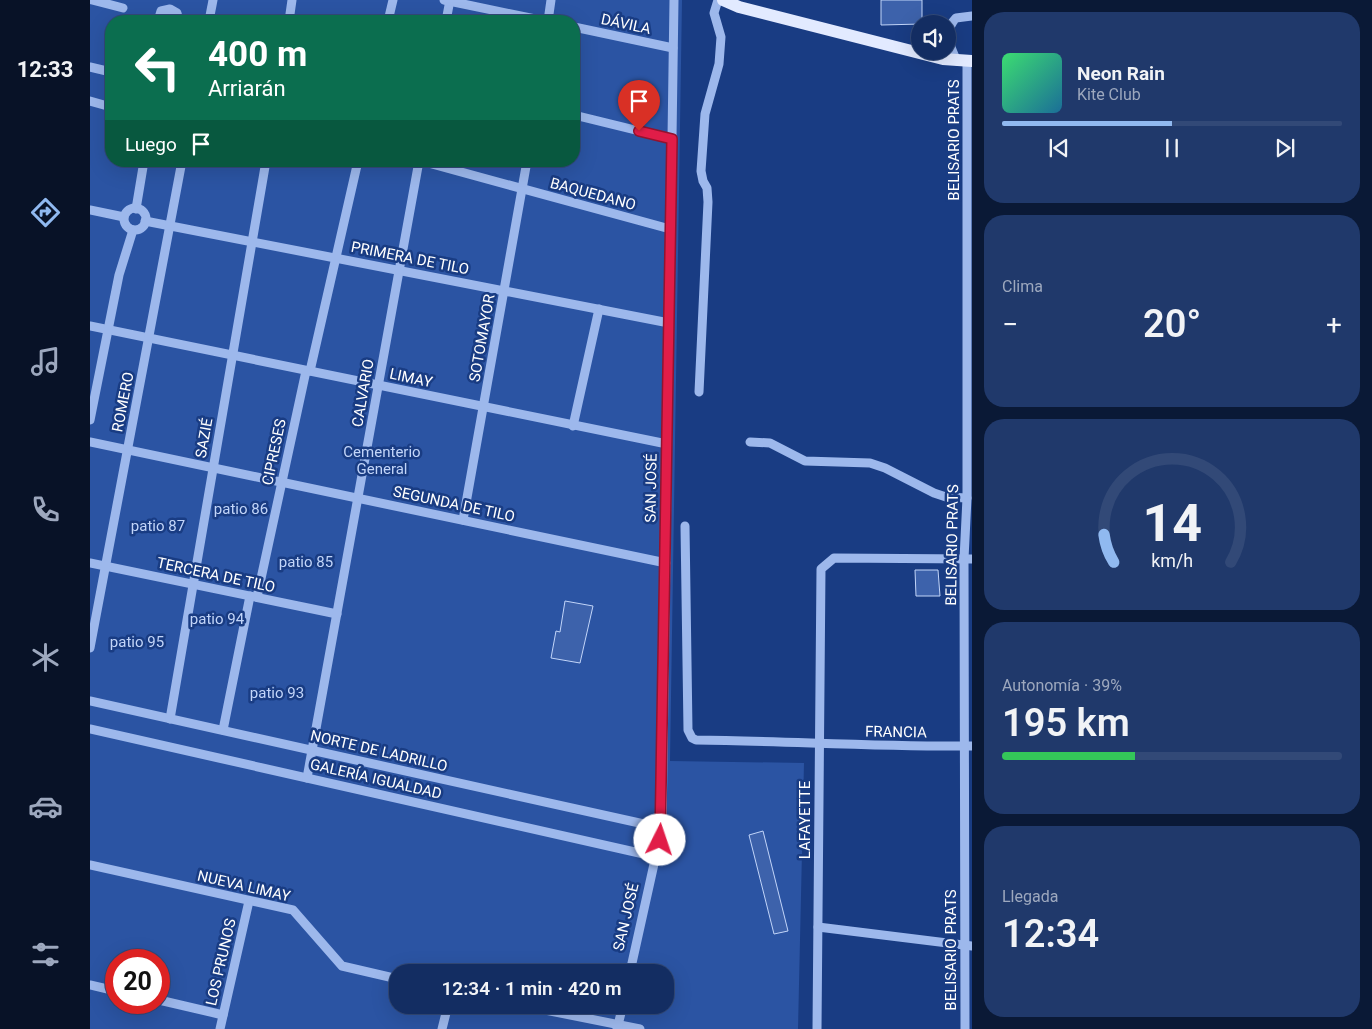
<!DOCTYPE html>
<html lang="es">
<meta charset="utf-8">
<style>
body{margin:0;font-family:Roboto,sans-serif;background:#20396b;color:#f1f3f6;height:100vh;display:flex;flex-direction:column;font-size:19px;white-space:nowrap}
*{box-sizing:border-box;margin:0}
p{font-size:16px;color:#9da8be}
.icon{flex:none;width:28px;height:28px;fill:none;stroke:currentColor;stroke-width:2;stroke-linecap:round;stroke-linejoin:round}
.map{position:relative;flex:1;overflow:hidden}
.details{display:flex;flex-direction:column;gap:12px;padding:12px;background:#0a1936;width:400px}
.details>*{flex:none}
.top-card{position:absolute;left:15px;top:15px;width:475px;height:152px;border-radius:20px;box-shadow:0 5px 20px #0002,0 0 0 1px #324977;background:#0b6e4f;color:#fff;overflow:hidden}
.tools{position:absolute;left:821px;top:15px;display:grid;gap:10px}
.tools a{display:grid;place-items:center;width:45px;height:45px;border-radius:50%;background:#132d62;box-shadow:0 5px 20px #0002,0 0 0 1px #324977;font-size:25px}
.speed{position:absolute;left:15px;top:949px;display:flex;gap:10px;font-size:25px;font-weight:700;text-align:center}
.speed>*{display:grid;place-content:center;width:65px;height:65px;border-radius:50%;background:#132d62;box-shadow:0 5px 20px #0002,0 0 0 1px #324977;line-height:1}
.speed .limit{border:8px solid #d22;background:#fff;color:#111}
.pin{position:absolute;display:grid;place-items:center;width:42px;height:42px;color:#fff;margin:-51px -21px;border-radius:50% 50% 50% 0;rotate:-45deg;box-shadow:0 0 5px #0007}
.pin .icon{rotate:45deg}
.me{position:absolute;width:55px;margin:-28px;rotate:4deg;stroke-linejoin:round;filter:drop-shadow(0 0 4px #0008)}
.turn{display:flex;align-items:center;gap:18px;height:105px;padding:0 20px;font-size:22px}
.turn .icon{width:65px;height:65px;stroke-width:2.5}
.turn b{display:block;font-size:35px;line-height:42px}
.then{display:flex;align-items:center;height:48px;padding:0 20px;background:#0003;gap:10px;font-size:19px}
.big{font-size:38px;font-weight:600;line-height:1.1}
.details .tile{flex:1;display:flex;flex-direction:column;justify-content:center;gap:8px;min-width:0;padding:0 18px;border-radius:20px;background:#20396b}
.details .dial{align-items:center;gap:0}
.dial svg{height:130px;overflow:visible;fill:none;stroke:#324977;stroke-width:7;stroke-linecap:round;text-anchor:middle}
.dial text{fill:#f1f3f6;stroke:none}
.song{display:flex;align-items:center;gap:15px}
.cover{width:60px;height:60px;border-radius:8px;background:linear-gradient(135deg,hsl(140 70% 55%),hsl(200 70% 35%))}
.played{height:5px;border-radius:2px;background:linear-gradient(90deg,#90b9f0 50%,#324977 50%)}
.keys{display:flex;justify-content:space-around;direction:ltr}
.heat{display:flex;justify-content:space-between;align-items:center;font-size:28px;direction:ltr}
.charge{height:8px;border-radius:4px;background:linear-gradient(90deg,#34c759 39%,#324977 0)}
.trip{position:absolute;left:299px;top:964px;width:285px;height:50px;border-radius:20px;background:#132d62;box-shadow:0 5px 20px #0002,0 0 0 1px #324977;font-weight:600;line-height:50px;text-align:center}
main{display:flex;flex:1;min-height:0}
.dock{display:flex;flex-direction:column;width:90px;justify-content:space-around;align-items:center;background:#081227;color:#9da8be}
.dock .icon{width:35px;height:35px}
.dock .active{color:#90b9f0}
.dock b{font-size:22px;color:#f1f3f6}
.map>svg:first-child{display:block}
</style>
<main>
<nav class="dock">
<b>12:33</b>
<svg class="icon active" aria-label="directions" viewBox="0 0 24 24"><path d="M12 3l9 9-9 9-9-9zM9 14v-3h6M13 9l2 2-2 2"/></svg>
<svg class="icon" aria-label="music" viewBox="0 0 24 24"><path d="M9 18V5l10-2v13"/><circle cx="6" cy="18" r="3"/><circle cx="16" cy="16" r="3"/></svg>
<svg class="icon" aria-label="phone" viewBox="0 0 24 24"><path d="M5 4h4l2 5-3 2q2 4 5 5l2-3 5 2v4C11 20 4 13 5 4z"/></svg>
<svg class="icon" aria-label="climate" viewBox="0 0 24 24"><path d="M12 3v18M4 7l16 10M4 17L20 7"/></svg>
<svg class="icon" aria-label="car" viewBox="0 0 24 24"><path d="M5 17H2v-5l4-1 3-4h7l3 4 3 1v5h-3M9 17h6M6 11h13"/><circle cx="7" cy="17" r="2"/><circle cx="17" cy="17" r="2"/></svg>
<svg class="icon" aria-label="filters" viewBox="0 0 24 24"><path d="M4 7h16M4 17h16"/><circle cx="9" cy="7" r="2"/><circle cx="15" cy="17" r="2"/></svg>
</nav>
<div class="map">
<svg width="882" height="1029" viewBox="0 0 882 1029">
<rect width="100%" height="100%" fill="#193c83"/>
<path fill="#2b54a3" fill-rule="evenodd" d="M0 0H592L580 761 714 763 708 1029H0ZM21 21H484V161H21ZM26 960H69V1002H26ZM308 972H575V1005H308Z"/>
<g fill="#3d62ab" stroke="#c2d5f9">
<path d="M791 0H832V24L791 25Z"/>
<path d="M825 570H848L850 596H826Z"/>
<path d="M475 601 503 606 490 663 461 658 466 631 470 632Z"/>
<path d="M673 831 698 931 684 934 659 835Z"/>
</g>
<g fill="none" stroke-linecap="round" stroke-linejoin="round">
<g stroke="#9db8ec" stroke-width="9">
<path d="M2 0 33 8"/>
<path d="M354 0 455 21"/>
<path d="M68 21 71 11 80 9 87 13 89 21"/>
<path d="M119 21 123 0"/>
<path d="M199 21 202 0"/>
<path d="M298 21 303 0"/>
<path d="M356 21 360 0"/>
<path d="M458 21 461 0"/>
<path d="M484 27 583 48"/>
<path d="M867 61C860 47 853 31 866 18L882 16"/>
<path d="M0 67 21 72"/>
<path d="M0 101 21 107"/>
<path d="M484 115 582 139"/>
<path d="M331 161 580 229"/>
<circle cx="45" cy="219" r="11"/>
<path d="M46 209 54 161"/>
<path d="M0 210 34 217"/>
<path d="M55 221 579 323"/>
<path d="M0 326 577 444"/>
<path d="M220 371 268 161"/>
<path d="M609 392 618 202 617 188 613 181 611 171 615 114 629 64 631 37 624 13 628 0"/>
<path d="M0 420 29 275 43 230"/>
<path d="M483 426 509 309"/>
<path d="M0 442 576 563"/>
<path d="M660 442 680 443 715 461 780 463 795 468 844 493 856 497 877 498"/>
<path d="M373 520 437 161"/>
<path d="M595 526 598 730 602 738 606 740C698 741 790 747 882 746"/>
<path d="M0 563 247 614"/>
<path d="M167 597 216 371"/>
<path d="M0 648 92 161"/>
<path d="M0 701 572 828"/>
<path d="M80 719 176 161"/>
<path d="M0 729 567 857"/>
<path d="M133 730 160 596"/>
<path d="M217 778 329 161"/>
<path d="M0 865 203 910 252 966 308 979"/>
<path d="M728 927 882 946"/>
<path d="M540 972 572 828 584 0"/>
<path d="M0 985 26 991"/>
<path d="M69 1000 133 1015"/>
<path d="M430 1005 550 1029"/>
<path d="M130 1029 159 901"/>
<path d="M352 1029 358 1005"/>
<path d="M527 1029 533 1005"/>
<path d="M727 1029 731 569 744 558 882 559"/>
<path d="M875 1029 874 559 877 498V61"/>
</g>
<path stroke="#e2eaff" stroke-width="12" d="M633 0 649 7 853 59 882 61"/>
</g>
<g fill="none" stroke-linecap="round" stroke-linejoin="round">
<g stroke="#92132f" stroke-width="12">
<path id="route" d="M549 131 582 139 570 840"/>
</g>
<use href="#route" stroke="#e11d48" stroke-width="9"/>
</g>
<g text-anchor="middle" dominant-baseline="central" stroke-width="5" stroke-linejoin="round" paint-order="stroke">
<g font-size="15" fill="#fff" stroke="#193c83">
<text transform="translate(536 24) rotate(12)">DÁVILA</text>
<text transform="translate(864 140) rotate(-90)">BELISARIO PRATS</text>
<text transform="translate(503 194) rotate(15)">BAQUEDANO</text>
<text transform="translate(320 258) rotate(11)">PRIMERA DE TILO</text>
<text transform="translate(392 338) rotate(-80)">SOTOMAYOR</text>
<text transform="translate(321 378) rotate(12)">LIMAY</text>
<text transform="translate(273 393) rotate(-80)">CALVARIO</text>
<text transform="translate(33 402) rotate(-79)">ROMERO</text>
<text transform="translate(114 438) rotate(-80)">SAZIÉ</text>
<text transform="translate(184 452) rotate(-78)">CIPRESES</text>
<text transform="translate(561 488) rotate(-89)">SAN JOSÉ</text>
<text transform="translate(364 504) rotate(12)">SEGUNDA DE TILO</text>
<text transform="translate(862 545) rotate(-89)">BELISARIO PRATS</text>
<text transform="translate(126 575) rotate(12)">TERCERA DE TILO</text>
<text transform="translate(806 732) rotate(1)">FRANCIA</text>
<text transform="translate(289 751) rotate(13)">NORTE DE LADRILLO</text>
<text transform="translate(286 779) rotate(13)">GALERÍA IGUALDAD</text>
<text transform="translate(715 820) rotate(-90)">LAFAYETTE</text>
<text transform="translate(154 886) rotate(13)">NUEVA LIMAY</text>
<text transform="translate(536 917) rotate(-77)">SAN JOSÉ</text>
<text transform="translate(861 950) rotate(-90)">BELISARIO PRATS</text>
<text transform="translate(131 962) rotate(-77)">LOS PRUNOS</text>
</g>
<g font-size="15" fill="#c2d5f9" stroke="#193c83">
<text x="292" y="452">Cementerio<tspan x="292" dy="17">General</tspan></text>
<text x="151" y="509">patio 86</text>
<text x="68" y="526">patio 87</text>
<text x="216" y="562">patio 85</text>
<text x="127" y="619">patio 94</text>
<text x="47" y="642">patio 95</text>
<text x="187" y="693">patio 93</text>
</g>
</g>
</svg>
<div class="tools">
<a><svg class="icon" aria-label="sound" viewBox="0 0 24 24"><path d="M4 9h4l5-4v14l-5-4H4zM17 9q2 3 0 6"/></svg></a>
</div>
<div class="speed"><div class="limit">20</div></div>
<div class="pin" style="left:549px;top:131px;background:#d93025"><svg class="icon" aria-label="arrive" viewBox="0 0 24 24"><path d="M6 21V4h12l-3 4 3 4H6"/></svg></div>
<svg class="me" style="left:570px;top:840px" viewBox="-20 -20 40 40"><circle r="19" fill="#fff"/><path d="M0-13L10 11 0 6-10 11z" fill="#e11d48"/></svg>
<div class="trip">12:34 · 1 min · 420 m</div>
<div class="top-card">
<div class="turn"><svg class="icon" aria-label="left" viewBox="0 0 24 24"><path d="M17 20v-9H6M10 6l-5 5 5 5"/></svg><div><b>400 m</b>Arriarán</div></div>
<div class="then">Luego<svg class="icon" aria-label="arrive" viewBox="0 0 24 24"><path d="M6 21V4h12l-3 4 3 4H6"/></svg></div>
</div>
</div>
<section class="details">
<div class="tile">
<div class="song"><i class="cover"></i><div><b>Neon Rain</b><p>Kite Club</p></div></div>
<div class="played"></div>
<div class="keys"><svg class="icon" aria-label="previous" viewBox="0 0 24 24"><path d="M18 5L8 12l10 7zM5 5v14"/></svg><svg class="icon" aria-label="pause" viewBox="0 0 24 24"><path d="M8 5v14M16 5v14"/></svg><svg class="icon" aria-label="next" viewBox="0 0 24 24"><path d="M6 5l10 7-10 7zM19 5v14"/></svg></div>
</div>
<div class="tile"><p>Clima</p>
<div class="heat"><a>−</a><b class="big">20°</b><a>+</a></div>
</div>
<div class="tile dial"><svg viewBox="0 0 100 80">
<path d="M14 69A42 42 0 1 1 86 69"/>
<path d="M14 69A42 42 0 0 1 8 52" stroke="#90b9f0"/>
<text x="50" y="56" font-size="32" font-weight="700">14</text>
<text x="50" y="72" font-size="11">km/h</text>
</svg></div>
<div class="tile"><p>Autonomía · 39%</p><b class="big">195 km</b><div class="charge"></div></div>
<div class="tile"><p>Llegada</p><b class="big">12:34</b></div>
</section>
</main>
